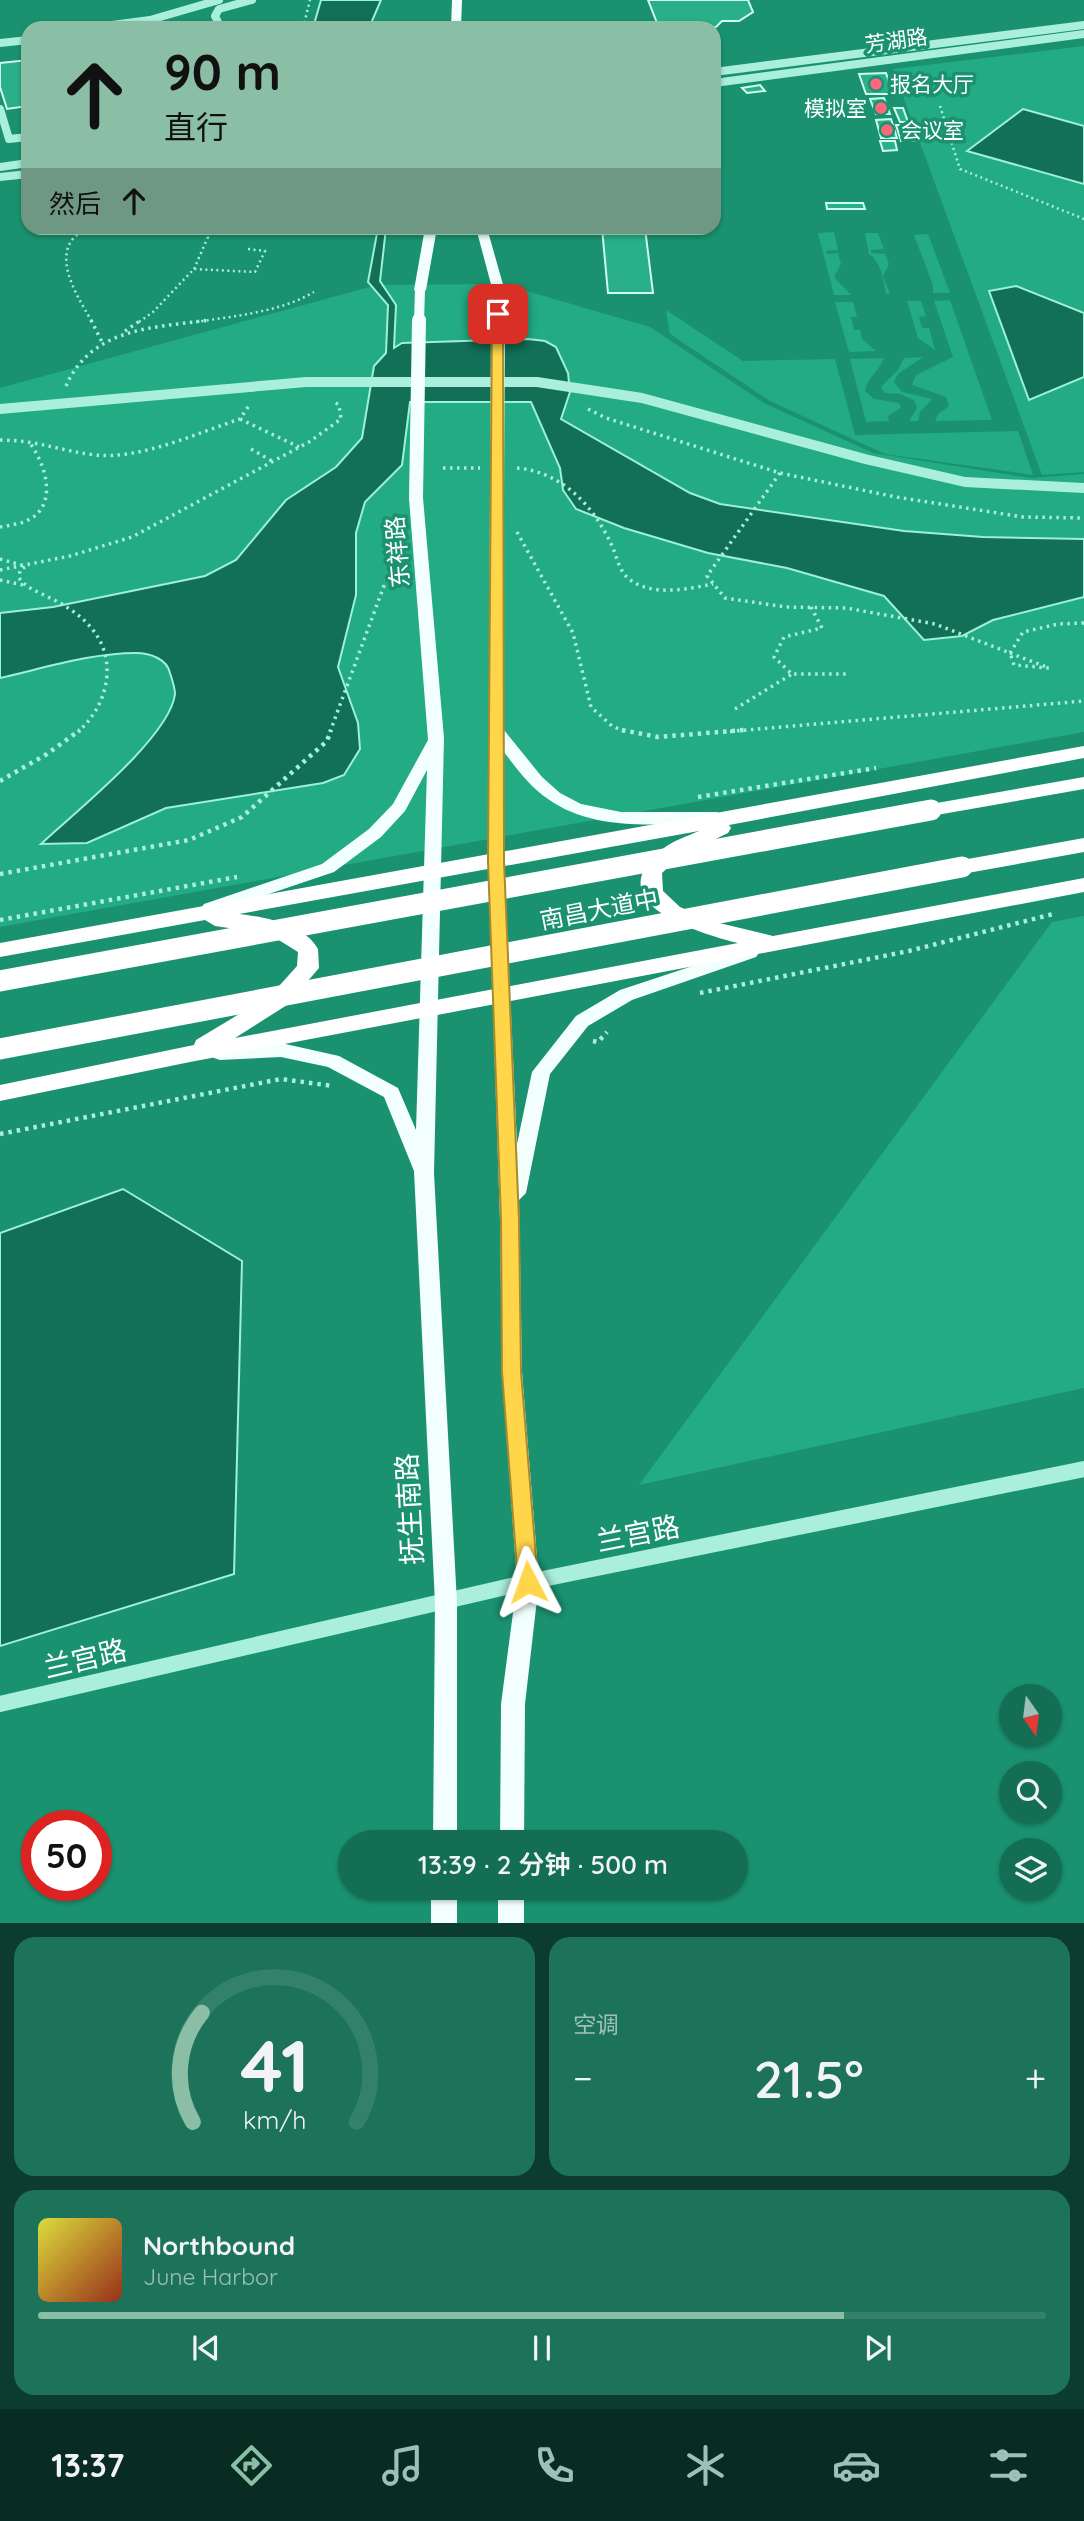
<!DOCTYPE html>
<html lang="zh">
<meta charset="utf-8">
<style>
body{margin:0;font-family:Quicksand,"Noto Sans SC",sans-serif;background:#1d735a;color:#f1f3f6;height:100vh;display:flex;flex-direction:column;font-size:26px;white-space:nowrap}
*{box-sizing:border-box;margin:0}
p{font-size:23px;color:#9dc0b8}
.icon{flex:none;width:38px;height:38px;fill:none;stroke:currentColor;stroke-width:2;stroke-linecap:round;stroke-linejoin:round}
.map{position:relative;height:1923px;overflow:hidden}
.side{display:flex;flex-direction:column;gap:14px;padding:14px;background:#0b3c2e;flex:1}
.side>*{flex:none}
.top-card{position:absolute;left:21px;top:21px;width:700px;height:214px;border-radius:21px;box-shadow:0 2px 5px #0004;background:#8abfa5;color:#111;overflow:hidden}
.needle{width:46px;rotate:166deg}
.buttons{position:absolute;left:999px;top:1684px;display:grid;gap:14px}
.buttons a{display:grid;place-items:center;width:63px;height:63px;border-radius:50%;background:#146e54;box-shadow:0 2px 5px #0004;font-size:35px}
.speed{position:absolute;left:21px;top:1810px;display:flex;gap:14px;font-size:35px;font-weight:700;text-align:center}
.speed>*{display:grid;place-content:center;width:91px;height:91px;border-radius:50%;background:#146e54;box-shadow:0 2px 5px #0004;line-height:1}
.speed .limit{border:10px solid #d22;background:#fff;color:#111}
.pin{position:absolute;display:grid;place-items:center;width:60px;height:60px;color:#fff;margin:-30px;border-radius:14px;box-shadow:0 4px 10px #0006}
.me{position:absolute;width:77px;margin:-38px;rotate:356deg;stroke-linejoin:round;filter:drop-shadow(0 0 5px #0008)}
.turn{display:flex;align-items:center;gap:24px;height:147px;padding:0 28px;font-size:32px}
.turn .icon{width:91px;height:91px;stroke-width:2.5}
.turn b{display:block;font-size:49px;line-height:60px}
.then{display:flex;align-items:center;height:66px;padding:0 28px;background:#0003;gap:14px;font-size:26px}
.big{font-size:52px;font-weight:600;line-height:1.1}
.side .tile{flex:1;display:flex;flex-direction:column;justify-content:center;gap:10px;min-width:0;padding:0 24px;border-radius:21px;background:#1d735a}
.side .dial{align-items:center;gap:0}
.dial svg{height:182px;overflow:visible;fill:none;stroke:#33816b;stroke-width:7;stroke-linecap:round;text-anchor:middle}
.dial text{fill:#f1f3f6;stroke:none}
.song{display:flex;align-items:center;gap:21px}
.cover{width:84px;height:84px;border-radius:10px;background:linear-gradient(135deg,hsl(60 70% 55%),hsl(10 70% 35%))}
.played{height:7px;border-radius:4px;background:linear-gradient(90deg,#8abfa5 80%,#33816b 80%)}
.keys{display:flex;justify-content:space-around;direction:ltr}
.heat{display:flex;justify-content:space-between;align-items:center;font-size:38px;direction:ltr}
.side .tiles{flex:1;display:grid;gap:14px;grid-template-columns:1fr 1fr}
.tile:last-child{grid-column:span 2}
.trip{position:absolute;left:338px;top:1830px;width:410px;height:70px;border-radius:35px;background:#146e54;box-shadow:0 2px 5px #0004;font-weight:600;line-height:70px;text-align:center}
.menu{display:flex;height:112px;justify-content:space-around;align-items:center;background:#082c22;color:#9dc0b8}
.menu .icon{width:49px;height:49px}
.menu .active{color:#8abfa5}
.menu b{font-size:32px;color:#f1f3f6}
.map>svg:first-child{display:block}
</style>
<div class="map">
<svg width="1084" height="1923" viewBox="0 0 1084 1923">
<rect width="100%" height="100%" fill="#1a9270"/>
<g fill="#23ab83">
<path d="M1084 46V472L1042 475 893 69Z"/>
<path d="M834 232 838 250 826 251 827 254 838 253 841 264 834 277 851 295H834L818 233Z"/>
<path d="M865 233H878L884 249 871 250V253L885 254 889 264 883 276 890 294H886C884 282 881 261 869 254Z"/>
<path d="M928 234 950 293H933V285L914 235Z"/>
<path d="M503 284 650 327 764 403 873 453 1031 478 1084 474V732L0 927V388L377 285Z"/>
<path d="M950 300 992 420 935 421 938 414 949 406 946 397 912 385 916 375 953 357 934 301Z"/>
<path d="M907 301H921L926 316 919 317 922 328H929L935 350 918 338Z"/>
<path d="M835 302H853L857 317H851L854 330H860L862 339 876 351 849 352Z"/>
<path d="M666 310 743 361 835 359 855 435 1018 431 1033 475 885 454 770 401 670 334Z"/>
<path d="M923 357 898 374 894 382 902 392 932 399 920 412 918 421H909L917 408 914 400 900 394 885 393 881 387 898 370 904 358Z"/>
<path d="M884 358C878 373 867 378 865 391L874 399 899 403 901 408 888 416 889 421 866 422 850 359Z"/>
<path d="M1084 916V1388L639 1485 1052 922Z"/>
</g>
<g fill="#117056" stroke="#9df1d7" stroke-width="2">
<path d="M321 0H381L369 28H313Z"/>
<path d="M1023 109 1084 126V184L967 151Z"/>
<path d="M378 228H386L380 281 396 305 394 348 402 343 528 339 545 341 556 347 568 373 570 392 561 419 690 493 720 504 904 531 983 537 1084 539V597L993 620 962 636 924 640 884 596 787 568 708 553 624 528 576 509 563 490 560 468 531 402H410L402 465 365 502 356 533V595L338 667 358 723 360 749 344 775 323 783 166 808 87 843 41 844C74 813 170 737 175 694 175 688 172 679 170 673 167 659 150 653 136 653 91 653 44 668 0 678V613L53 607 205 576 236 560 286 500 336 467 362 438 374 366 386 353 388 305 368 282Z"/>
<path d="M1016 286 1084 313V377L1029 400 989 291Z"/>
<path d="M123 1189 242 1261 234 1574 0 1646V1233Z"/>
</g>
<g fill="#29b089" stroke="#d0fbee" stroke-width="2">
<path d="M648 0H748L753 12 739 21H722L716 27 659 28Z"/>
<path d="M28 60V106L7 109 0 87V63Z"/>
<path d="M886 73 893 94H866L859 74Z"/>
<path d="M760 85 765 91 747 93 742 88Z"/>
<path d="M884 98 890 114H876L870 99Z"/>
<path d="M894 108H903L908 122H900Z"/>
<path d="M891 119 897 138H881L876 120Z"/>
<path d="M896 125H909L915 141H901Z"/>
<path d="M880 141H895L897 150 883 151Z"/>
<path d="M826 203H863L865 209H827Z"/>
<path d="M602 228H645L653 293H608Z"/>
</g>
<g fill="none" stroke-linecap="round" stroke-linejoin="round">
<g stroke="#aaefda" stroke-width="2.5" stroke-dasharray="2 3.5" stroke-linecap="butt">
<path d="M303 28 310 0"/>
<path d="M940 106 960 169 1084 219"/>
<path d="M86 228C81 232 73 237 70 243 57 267 81 302 92 322"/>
<path d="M194 269 208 237 202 228"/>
<path d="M139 322 153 312 194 269 255 272 265 251 247 249"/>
<path d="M196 322C235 316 280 312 314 292"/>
</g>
<g stroke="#aaefda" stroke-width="3.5" stroke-dasharray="2.5 4.5" stroke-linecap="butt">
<path d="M91 320 102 342"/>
<path d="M125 331 141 320"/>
<path d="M66 386C92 327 153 328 209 320"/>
<path d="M588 409 606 418 780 473 896 497 1023 517 1084 518"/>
<path d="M240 419 299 447"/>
<path d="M0 440C36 440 61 451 95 455 140 460 197 433 240 419L250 404"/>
<path d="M251 449 272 461"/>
<path d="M443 468H480"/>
<path d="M517 468C562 472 594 506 612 546 617 557 619 571 629 579 652 597 687 589 713 584"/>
<path d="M780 473 707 576 725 598 786 607 846 608 935 624 1010 653"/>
<path d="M0 527C12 525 28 523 37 514 56 495 43 460 29 442"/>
<path d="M517 532 573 633 591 707 612 726 626 732"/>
<path d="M0 559 25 566"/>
<path d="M25 567 20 570 19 578C27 589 39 592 50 598 82 613 109 637 107 675 105 698 95 716 78 732"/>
<path d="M0 570 70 556 132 537 309 442 341 419 339 405 333 401"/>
<path d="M0 580 23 585"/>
<path d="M811 607 822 628 784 637 774 657 792 674H850"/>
<path d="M1010 653 1049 668 1014 665Z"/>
<path d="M1010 653 1023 632 1058 624 1084 623"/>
<path d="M735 709 792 674"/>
<path d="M330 732 399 545"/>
<path d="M723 732 1084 701"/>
</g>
<g stroke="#aaefda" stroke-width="4.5" stroke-dasharray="3.5 5" stroke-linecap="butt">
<path d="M622 730 658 737 744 730"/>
<path d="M0 781 47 754 80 730"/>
<path d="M698 797 876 768"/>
<path d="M0 874 189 840 242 817 327 741 331 730"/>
<path d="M0 920 237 877"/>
<path d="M700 993 909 951 1053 914"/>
<path d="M593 1041 598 1042 607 1032"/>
<path d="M0 1134 281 1079 333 1086"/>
</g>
<g stroke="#aaefda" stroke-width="8">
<path d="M89 28 150 20 219 0"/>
<path d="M221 28 215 16 219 9 252 0"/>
<path d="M0 43 28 40"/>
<path d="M714 72 1084 25"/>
<path d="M714 83 1084 34"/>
<path d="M0 109 9 139 28 137"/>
<path d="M0 167 28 163"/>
<path d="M0 177 28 174"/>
</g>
<path stroke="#aaefda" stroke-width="10" d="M0 409 306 382H537L642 398 865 459 965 482 1084 488"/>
<path stroke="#aaefda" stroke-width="16" d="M0 1704 528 1582 1084 1469"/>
<g fill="#f2fffc" fill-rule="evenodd">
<path d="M452 0H462L461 28H451Z"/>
<path d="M425 228H437L426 290 420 294 414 290Z"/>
<path d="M476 228H487L504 288 502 291 492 288Z"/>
<path d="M497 492 504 496V730L542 777 560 793 581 804 621 812H717L725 817 717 822C663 824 595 833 548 799 530 787 517 769 504 752V861L517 1144 532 1072 576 1016 620 990 750 947 759 953 756 957 632 1000 588 1026 550 1074 526 1193 519 1200 522 1372 539 1582 525 1704 524 1843H500L501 1704 517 1582 502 1372 500 1220 488 861 490 496Z"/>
<path d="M416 494 423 498 444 738 434 1173 457 1603V1843H433L435 1603 414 1171 384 1097 328 1067 281 1057 220 1060 214 1058 211 1053 214 1048 220 1046 281 1043 339 1056 398 1088 416 1130 427 770 405 811 381 837 334 872 210 914 201 908 204 904 322 864 369 829 393 804 428 740 409 498Z"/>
<rect x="431" y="1888" width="26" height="35"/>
<rect x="498" y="1888" width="26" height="35"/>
</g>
<g fill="#fff" fill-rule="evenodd">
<path d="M1084 746V758L729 825 731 828 728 833 680 856 662 873 663 891 680 907 711 921 773 936 1084 878V892L190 1062 0 1101V1085L194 1045 196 1040 271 995 297 966 298 952 269 934 215 926 205 920 0 957V943ZM699 831C688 836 674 840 664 848 595 902 696 932 738 943L235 1038 287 1005 319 968 318 949C304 924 265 917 239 914Z"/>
<path d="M1084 777V789L931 816 924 815 921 810 924 805 931 804Z"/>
<path d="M1084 838V852L962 874 955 872 952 867 955 862 962 860Z"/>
</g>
<g stroke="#f2fffc" stroke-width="10">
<path d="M419 322 420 290"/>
<path d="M498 322V288"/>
</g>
<g stroke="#f2fffc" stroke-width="14">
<path d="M497 496 498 320"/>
<path d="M416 498 419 320"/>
</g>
<g stroke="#fff" stroke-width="21">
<path d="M0 981 931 810"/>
<path d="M0 1049 962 867"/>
</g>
</g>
<path fill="#ffd54a" stroke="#a68a30" stroke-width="2" d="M498 311 503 314 504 861 519 1220 521 1372 538 1582 535 1588 528 1591 521 1588 518 1582 502 1372 501 1220 488 861 492 314Z"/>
<g fill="#ff687c" stroke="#1a9270" stroke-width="2.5">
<circle cx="876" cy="84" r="7"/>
<circle cx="881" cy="108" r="7"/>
<circle cx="887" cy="130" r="7"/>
</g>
<g text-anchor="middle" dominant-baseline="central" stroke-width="7" stroke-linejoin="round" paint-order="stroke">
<g font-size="21" fill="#fff" stroke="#1a9270">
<text transform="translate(896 40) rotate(-8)">芳湖路</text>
</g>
<g font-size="21" fill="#fff" stroke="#1a9270" text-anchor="start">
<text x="890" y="84">报名大厅</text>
<text x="867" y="108" text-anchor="end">模拟室</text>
<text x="901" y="130">会议室</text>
</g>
<g font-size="24" fill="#fff" stroke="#1a9270">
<text transform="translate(397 552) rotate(-95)">东祥路</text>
<text transform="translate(599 909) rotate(-11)">南昌大道中</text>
</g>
<g font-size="28" fill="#fff" stroke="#1a9270">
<text transform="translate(409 1509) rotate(-93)">抚生南路</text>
<text transform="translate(638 1533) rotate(-11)">兰宫路</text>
<text transform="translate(85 1658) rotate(-13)">兰宫路</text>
</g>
</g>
</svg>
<div class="buttons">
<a><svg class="needle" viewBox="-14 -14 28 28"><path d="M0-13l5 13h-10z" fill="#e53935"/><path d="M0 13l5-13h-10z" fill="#9dc0b8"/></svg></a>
<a><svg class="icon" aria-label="search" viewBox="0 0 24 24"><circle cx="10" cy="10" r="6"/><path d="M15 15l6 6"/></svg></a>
<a><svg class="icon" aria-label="layers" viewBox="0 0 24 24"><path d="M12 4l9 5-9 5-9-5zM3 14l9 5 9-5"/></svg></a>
</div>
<div class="speed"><div class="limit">50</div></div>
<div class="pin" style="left:498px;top:314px;background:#d93025"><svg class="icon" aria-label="arrive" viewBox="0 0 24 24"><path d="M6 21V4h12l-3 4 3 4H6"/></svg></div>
<svg class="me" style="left:528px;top:1582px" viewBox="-20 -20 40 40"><path d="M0-17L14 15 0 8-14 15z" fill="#ffd54a" stroke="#fff" stroke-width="4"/></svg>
<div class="trip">13:39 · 2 分钟 · 500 m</div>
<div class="top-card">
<div class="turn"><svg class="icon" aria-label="ahead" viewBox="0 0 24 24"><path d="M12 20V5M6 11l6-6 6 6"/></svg><div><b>90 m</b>直行</div></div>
<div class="then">然后<svg class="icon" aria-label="ahead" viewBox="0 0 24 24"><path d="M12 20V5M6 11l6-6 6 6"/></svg></div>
</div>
</div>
<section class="side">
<div class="tiles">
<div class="tile dial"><svg viewBox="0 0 100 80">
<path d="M14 69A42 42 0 1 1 86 69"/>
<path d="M14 69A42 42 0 0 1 18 21" stroke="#8abfa5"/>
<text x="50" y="56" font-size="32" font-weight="700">41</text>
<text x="50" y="72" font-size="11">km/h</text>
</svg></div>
<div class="tile"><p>空调</p>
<div class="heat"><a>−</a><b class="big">21.5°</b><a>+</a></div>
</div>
<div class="tile">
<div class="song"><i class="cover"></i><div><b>Northbound</b><p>June Harbor</p></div></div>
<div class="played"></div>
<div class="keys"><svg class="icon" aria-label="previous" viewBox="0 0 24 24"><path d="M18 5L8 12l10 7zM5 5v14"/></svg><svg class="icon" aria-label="pause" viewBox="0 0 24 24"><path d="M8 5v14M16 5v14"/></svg><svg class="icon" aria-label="next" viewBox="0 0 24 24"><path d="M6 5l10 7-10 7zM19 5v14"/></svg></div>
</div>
</div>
</section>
<nav class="menu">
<b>13:37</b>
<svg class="icon active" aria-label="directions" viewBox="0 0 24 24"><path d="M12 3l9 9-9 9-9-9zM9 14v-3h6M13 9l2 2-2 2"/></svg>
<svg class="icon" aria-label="music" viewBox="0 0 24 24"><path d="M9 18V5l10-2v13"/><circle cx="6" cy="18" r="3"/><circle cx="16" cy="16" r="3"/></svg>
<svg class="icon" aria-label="phone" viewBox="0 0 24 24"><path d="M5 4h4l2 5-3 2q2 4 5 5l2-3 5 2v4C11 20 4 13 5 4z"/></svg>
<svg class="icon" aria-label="climate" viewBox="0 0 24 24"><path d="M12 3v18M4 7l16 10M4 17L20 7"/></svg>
<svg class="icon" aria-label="car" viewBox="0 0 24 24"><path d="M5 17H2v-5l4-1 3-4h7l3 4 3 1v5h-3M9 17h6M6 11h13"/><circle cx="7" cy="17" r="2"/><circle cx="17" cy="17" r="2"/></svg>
<svg class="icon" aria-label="filters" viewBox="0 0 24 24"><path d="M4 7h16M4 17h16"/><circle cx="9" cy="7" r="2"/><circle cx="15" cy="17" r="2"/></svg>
</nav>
